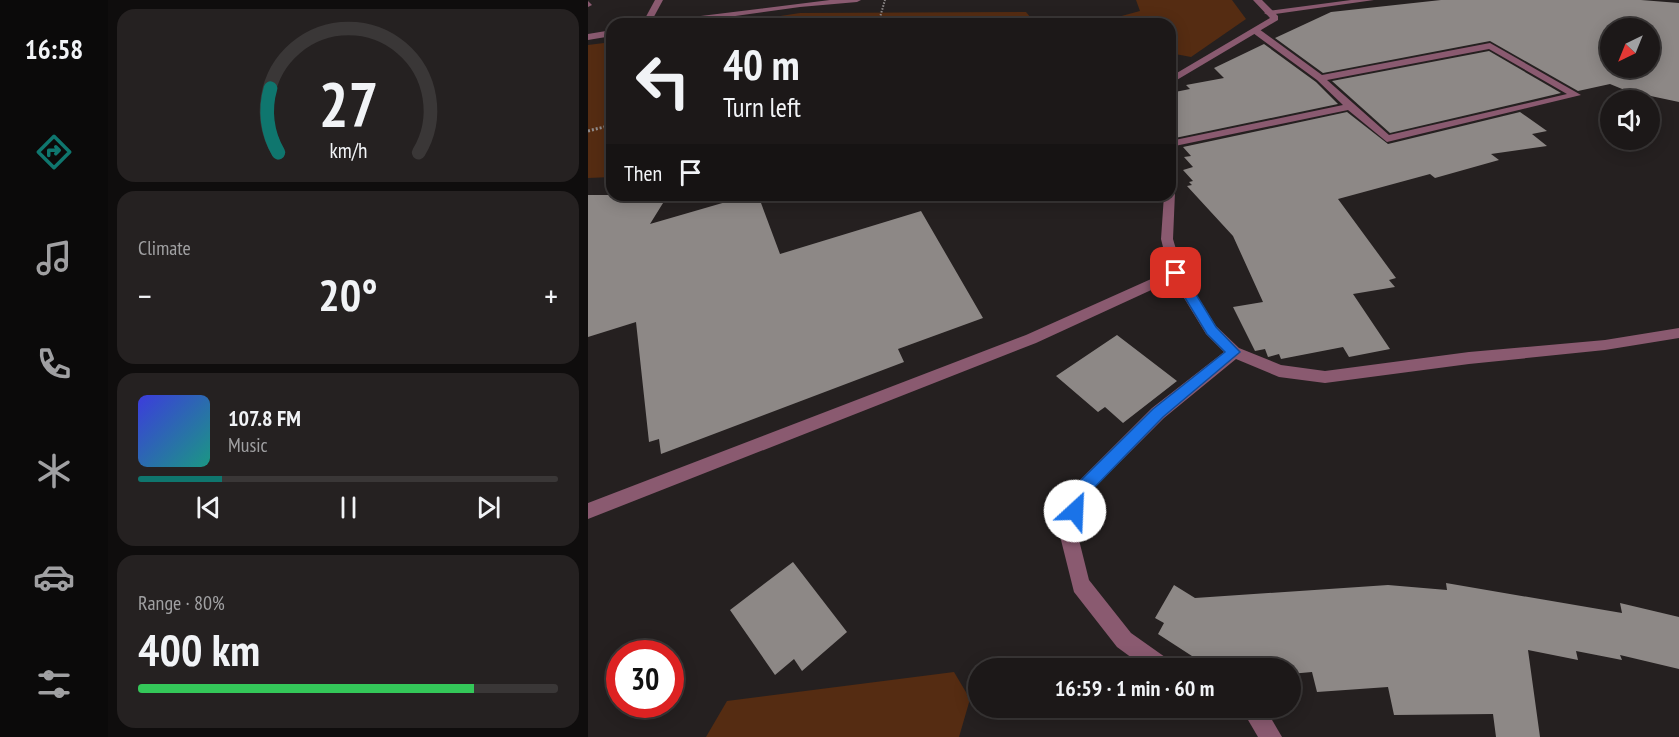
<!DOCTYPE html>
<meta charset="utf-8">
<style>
body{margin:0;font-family:"PT Sans Narrow",sans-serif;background:#252121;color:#f1f3f6;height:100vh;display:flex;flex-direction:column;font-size:22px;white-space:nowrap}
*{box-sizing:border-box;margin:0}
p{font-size:20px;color:#a0a0a2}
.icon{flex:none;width:33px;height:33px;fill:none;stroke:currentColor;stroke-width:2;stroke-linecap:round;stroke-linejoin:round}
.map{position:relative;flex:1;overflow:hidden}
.drawer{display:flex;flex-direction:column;gap:9px;padding:9px;background:#0f0d0d;width:480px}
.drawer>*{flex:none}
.top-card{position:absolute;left:18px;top:18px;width:570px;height:183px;border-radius:18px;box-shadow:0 3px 15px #0003,0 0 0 2px #3a3737;background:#1c1818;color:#f1f3f6;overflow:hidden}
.needle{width:39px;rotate:223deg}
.buttons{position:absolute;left:1012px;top:18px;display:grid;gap:12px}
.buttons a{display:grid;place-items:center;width:60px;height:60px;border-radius:50%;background:#1c1818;box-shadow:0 3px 15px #0003,0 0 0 2px #3a3737;font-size:30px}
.speed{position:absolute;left:18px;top:640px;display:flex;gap:12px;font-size:30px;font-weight:700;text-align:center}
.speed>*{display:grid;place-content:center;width:78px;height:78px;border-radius:50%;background:#1c1818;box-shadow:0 3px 15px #0003,0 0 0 2px #3a3737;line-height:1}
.speed .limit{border:9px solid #d22;background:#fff;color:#111}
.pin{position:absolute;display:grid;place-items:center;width:51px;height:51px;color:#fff;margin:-26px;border-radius:12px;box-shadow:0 3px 9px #0006}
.me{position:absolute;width:66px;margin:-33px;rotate:25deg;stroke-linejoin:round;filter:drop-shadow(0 0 4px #0008)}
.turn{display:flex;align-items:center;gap:21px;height:126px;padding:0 18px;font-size:27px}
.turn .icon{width:78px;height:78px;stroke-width:2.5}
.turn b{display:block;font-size:42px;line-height:51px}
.then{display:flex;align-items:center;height:57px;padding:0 18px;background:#0003;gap:12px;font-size:22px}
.big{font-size:45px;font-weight:800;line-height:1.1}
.drawer .tile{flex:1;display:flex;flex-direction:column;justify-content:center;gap:9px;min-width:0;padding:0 21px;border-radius:18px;background:#252121}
.drawer .dial{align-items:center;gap:0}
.dial svg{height:156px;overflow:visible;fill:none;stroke:#3a3737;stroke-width:7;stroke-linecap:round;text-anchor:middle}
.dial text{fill:#f1f3f6;stroke:none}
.song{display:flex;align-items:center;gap:18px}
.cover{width:72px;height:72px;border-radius:9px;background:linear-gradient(135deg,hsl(240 70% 55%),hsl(170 70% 35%))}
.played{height:6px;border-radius:3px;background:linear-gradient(90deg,#0f766e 20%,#3a3737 20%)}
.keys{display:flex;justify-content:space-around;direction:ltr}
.heat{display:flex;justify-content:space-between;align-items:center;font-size:33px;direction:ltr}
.charge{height:9px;border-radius:4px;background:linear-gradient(90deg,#34c759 80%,#3a3737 0)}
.trip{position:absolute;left:380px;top:658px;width:333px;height:60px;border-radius:30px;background:#1c1818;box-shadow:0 3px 15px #0003,0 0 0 2px #3a3737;font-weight:800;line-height:60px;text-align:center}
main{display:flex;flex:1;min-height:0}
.tab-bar{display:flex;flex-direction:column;width:108px;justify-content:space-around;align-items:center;background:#0b0a0a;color:#a0a0a2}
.tab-bar .icon{width:42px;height:42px}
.tab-bar .current{color:#0f766e}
.tab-bar b{font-size:27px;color:#f1f3f6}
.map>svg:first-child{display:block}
</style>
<main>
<nav class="tab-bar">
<b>16:58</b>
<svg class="icon current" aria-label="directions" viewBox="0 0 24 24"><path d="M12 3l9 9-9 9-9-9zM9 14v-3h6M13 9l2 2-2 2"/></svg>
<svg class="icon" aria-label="music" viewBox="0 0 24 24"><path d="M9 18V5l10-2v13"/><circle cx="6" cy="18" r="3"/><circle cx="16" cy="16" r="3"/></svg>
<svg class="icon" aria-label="phone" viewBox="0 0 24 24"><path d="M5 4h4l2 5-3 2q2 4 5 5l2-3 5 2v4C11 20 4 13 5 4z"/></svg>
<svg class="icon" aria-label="climate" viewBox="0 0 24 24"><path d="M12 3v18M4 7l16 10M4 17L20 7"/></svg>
<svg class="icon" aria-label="car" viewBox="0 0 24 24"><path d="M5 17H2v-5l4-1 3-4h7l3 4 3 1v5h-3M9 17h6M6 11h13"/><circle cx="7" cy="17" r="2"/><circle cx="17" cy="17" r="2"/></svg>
<svg class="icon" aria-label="filters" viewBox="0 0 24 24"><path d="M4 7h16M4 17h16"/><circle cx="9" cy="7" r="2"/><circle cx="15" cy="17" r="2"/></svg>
</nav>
<section class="drawer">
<div class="tile dial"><svg viewBox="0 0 100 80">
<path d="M14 69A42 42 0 1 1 86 69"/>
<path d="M14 69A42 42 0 0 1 10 36" stroke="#0f766e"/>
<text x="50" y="56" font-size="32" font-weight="700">27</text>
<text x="50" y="72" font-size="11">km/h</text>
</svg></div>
<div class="tile"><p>Climate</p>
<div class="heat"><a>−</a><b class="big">20°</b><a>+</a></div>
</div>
<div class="tile">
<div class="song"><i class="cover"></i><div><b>107.8 FM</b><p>Music</p></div></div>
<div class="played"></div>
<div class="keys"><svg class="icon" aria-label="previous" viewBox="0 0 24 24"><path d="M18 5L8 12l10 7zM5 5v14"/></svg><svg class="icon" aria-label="pause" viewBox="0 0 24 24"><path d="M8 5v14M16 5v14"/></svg><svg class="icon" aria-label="next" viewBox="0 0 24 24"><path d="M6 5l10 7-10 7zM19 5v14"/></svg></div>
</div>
<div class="tile"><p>Range · 80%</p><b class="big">400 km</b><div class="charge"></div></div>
</section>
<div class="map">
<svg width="1091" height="737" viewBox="0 0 1091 737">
<rect width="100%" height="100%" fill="#252020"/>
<g fill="#552c12">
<path d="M548 0H644L658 19 603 57 582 53V24H504L552 11Z"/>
<path d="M438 12 448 24H139L212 13Z"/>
<path d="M24 42V177L0 178V45Z"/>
<path d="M366 672 382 699 371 737H118L139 701Z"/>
</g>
<g fill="#8d8886" fill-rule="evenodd">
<path d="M853 0H1053L1091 3V102L1039 91 1022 84 990 91 902 41 735 73 687 38 743 12ZM1023 28H1062V68H1023Z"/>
<path d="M676 44 728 82 750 104 587 138 582 132V93L602 89 598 85 636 78 626 68Z"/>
<path d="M901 51 973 93 802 133 744 81Z"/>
<path d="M759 112 800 144 932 112 959 131 944 134 959 146 903 154 911 160 847 178 842 174 750 199 808 278 801 280 807 287 765 294 802 349 761 357 755 347 693 359 691 354 680 357 677 349 667 351 645 307 675 302 645 236 599 186 604 185 601 182 605 181 595 170 605 167 596 157 603 156 595 147Z"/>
<path d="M0 195H80L62 224 162 195H170L192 254 333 211 395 318 310 349 316 362 73 454 71 439 61 442 48 322 0 337Z"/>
<path d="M529 335 589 381 535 423 517 407 510 412 468 376Z"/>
<path d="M205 562 259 632 214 671 206 659 187 675 142 610Z"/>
<path d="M858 583 1034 613 1032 603 1091 617V669L1032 655 1034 660 988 651 990 660 940 650 952 737H908L905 714 806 715 800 687 729 692 724 672 702 674V669H624L570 634 576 623 567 618 586 585 607 598 800 585 859 590Z"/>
</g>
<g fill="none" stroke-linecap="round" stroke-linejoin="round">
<path stroke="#918d8d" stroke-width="2" stroke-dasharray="1.5 1.5" stroke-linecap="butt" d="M290 24 297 0"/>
<path stroke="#918d8d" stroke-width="3" stroke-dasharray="2 2" stroke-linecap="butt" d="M0 131 24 125"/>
<g fill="#8a5a70" fill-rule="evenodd">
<path d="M67 0H75L62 24H54Z"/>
<path d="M763 0H786L680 15 676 13 680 11Z"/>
<path d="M0 1 4 5 0 7Z"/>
<path d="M665 29H671L734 75 902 43 993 95 799 142 760 110 582 147V141L755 105 729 80 665 33ZM901 49 979 94 801 135 739 80Z"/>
</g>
<g fill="#8a5a70" fill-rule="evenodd">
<path d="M242 0H273L269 2 212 7 90 24H68L72 21Z"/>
<path d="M665 0H674L690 16V20L582 84V77L682 18Z"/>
<path d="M24 30V36L0 40V34Z"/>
<path d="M582 166 588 169 585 239 595 273 628 326 651 348 693 365 737 371 881 352 1017 340 1091 328V338L1017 350 881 364 737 383 691 377 648 359 576 418 500 494 489 532 501 580 543 633 584 662 587 669H559L529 647 486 592 471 532 487 485 564 408 636 352 618 334 585 280 448 343 0 519V503L438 335 581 271 573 239 576 195H582Z"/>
<path d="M653 708H677L694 737H670Z"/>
</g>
</g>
<path fill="#1a73e8" stroke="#114b97" stroke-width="1.5" d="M588 269 593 270 628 327 652 352 575 417 500 494 493 516 487 519 481 516 479 511 488 485 565 409 637 352 619 334 582 273Z"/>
</svg>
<div class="buttons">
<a><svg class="needle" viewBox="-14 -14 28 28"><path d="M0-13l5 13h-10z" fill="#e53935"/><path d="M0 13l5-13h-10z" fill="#a0a0a2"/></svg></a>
<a><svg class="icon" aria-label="sound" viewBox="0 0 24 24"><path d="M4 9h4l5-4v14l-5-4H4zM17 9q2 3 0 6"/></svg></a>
</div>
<div class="speed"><div class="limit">30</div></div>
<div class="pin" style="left:588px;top:273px;background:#d93025"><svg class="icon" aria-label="arrive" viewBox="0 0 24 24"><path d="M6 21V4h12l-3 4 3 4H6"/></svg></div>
<svg class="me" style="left:487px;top:511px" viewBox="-20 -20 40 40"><circle r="19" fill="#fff"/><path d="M0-13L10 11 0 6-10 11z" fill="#1a73e8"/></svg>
<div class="trip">16:59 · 1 min · 60 m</div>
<div class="top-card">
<div class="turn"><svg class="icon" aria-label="left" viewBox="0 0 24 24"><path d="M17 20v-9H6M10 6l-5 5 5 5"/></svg><div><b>40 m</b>Turn left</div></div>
<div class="then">Then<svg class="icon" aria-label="arrive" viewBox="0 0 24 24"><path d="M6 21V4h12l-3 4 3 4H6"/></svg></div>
</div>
</div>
</main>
